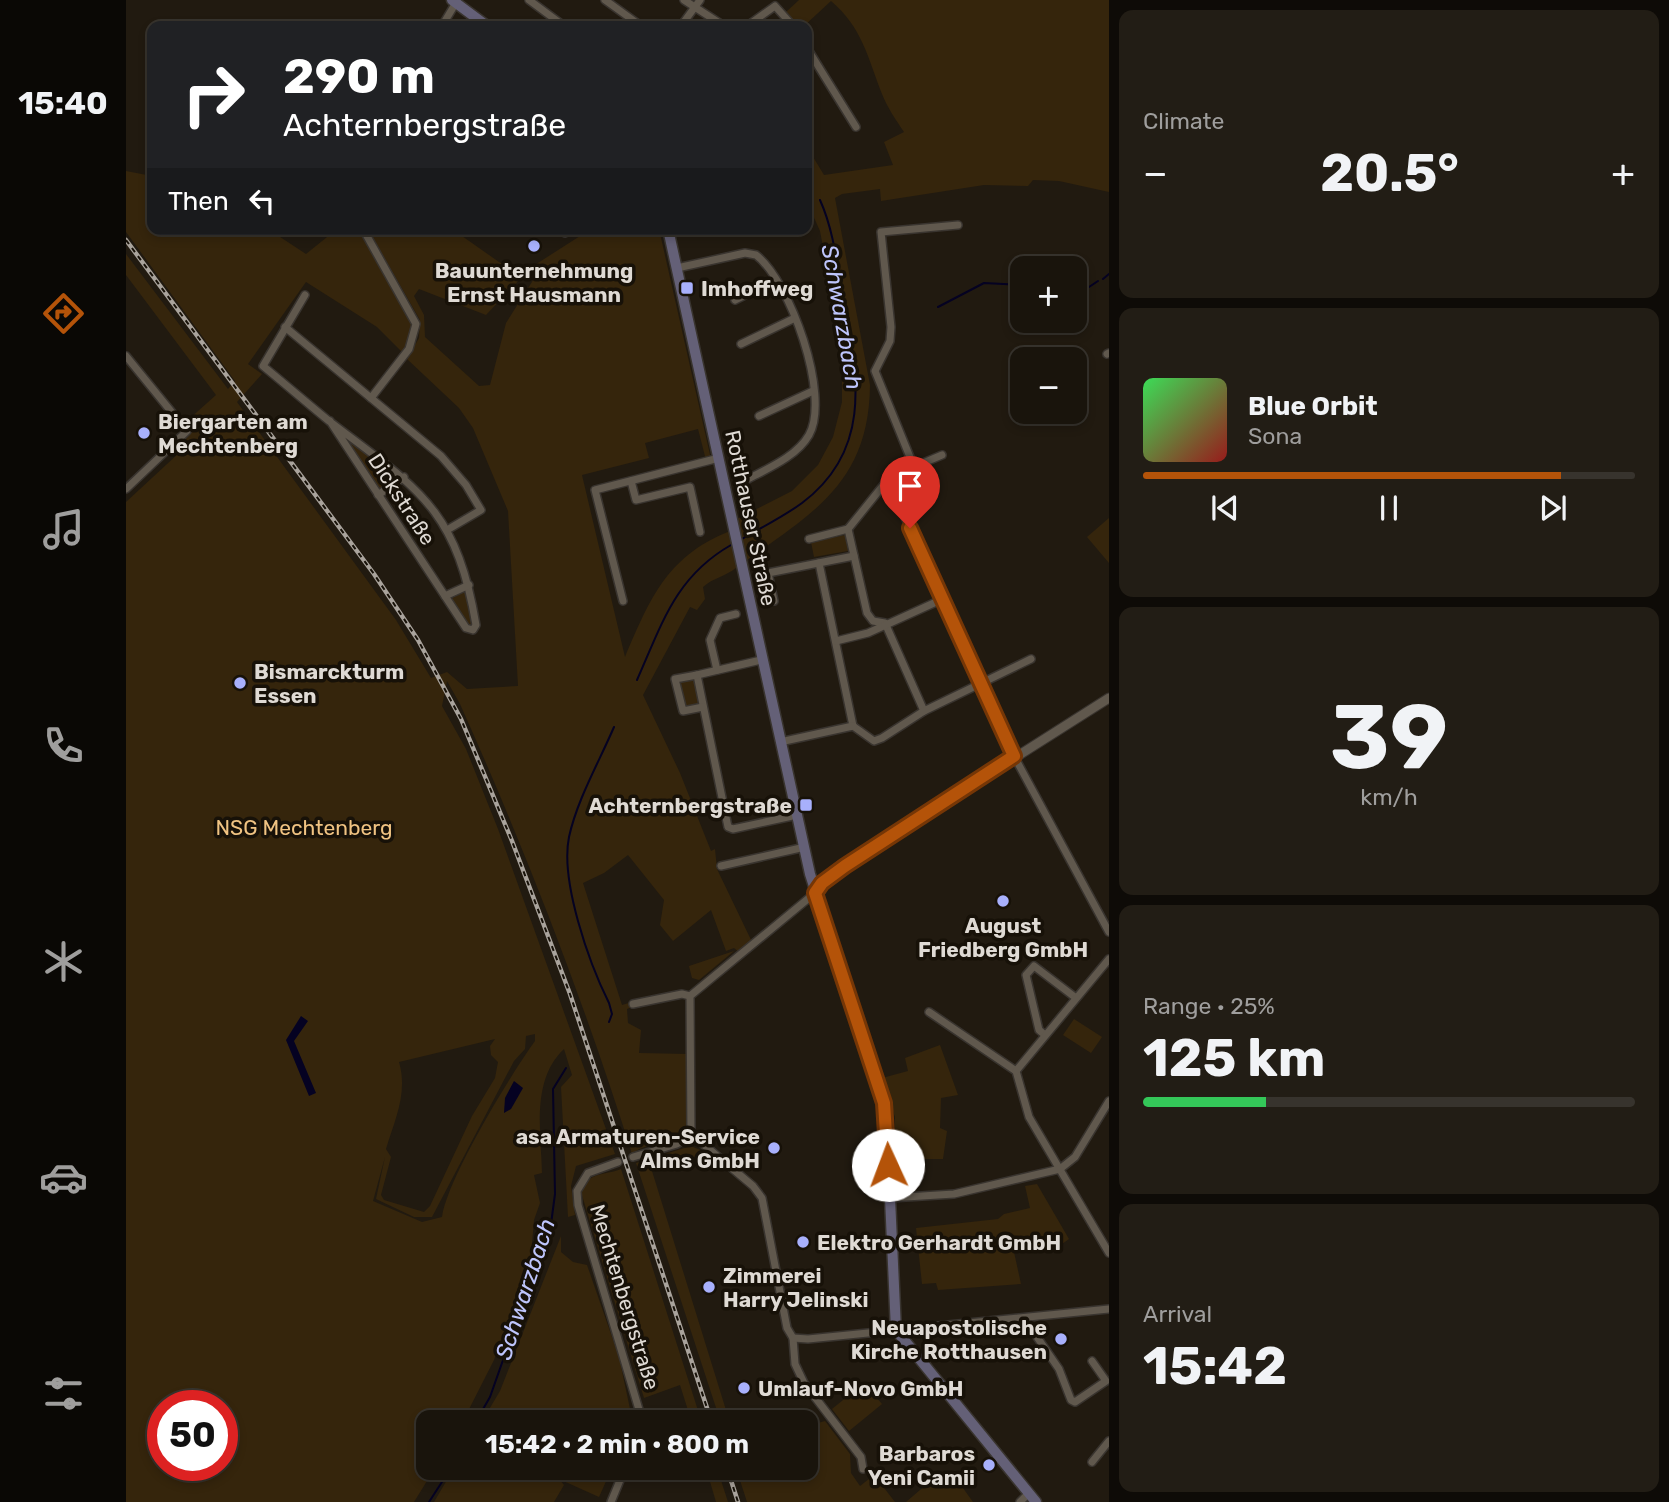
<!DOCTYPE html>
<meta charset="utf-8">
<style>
body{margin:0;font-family:Rubik,sans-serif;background:#221d15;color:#f1f3f6;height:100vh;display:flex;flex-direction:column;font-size:26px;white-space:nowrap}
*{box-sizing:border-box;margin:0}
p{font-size:23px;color:#9f9e9d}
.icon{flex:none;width:38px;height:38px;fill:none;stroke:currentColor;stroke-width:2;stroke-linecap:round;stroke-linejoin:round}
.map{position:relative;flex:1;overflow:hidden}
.drawer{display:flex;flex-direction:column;gap:10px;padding:10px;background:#0e0b07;width:560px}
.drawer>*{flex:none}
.top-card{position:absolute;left:21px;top:21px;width:665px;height:214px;border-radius:14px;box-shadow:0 4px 10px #0003,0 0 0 2px #37332d;background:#202124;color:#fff;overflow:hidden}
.tools{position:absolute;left:884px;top:256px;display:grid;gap:14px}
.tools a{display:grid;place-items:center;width:77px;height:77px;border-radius:14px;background:#19140c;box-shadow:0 4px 10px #0003,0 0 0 2px #37332d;font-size:35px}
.speed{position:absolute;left:21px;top:1390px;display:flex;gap:14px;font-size:35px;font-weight:700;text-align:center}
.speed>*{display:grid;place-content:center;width:91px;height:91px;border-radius:50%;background:#19140c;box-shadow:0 4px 10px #0003,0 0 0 2px #37332d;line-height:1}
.speed .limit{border:10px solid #d22;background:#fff;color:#111}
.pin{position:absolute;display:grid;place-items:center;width:60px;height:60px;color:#fff;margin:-72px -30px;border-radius:50% 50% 50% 0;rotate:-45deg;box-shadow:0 0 7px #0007}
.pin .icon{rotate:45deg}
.me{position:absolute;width:77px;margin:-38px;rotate:358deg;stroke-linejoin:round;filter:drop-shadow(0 0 5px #0008)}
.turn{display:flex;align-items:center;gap:24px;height:147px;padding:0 21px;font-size:32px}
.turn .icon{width:91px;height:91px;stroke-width:2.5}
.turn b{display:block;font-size:49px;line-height:60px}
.then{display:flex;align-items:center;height:66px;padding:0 21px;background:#0003;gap:14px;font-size:26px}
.big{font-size:52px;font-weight:700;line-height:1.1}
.drawer .tile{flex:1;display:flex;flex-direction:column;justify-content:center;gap:10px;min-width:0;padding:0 24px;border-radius:14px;background:#221d15}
.drawer .dial{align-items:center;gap:0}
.dial b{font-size:91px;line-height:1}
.song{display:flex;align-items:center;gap:21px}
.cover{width:84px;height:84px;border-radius:10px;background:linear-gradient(135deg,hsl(130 70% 55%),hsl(0 70% 35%))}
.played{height:7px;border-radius:4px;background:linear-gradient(90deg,#b45309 85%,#37332d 85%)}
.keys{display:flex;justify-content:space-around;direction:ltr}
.heat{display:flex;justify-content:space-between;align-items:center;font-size:38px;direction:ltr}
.charge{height:10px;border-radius:5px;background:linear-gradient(90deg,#34c759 25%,#37332d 0)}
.trip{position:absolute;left:290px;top:1410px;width:402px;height:70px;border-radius:14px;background:#19140c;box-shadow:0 4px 10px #0003,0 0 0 2px #37332d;font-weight:700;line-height:70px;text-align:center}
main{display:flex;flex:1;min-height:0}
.tab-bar{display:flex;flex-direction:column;width:126px;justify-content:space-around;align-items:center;background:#0a0805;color:#9f9e9d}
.tab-bar .icon{width:49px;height:49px}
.tab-bar .active{color:#b45309}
.tab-bar b{font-size:32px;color:#f1f3f6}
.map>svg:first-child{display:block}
</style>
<main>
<nav class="tab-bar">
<b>15:40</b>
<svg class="icon active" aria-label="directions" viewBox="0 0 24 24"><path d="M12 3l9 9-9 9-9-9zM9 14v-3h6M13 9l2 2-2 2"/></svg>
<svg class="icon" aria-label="music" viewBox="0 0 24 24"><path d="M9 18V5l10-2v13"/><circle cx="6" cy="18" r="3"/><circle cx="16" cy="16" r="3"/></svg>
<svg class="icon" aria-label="phone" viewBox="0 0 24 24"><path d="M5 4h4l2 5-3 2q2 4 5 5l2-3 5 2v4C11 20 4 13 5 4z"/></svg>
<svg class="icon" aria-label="climate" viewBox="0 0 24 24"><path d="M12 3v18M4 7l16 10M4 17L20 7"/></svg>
<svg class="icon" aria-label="car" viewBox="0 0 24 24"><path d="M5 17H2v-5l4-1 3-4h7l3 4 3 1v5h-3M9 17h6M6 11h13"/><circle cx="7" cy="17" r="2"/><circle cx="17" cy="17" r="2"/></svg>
<svg class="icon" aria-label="filters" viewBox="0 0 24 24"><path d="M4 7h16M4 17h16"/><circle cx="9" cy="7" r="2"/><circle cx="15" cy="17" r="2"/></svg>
</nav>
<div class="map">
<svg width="983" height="1502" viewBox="0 0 983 1502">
<rect width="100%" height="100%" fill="#211a10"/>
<g fill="#35250c" fill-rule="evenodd">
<path d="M673 0H983V192L933 181 907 180 902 186 858 185 755 201 754 189 716 194 709 198 744 385C743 487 682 515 610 568 600 576 587 578 577 587L579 599 571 610 564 607 517 695 554 773 585 851 589 849 591 869 627 944 615 954 608 948 600 951 585 910 547 941 534 925 538 900 502 855 478 873 457 883 496 1005 506 1002V1007L501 1009 502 1023 515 1030 513 1053 562 1054 564 1125C553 1147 523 1139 506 1154 458 1001 400 851 334 704L321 681 316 706 340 749 372 829 489 1154 450 1166 445 1186 449 1215 442 1217 435 1087 446 1075 438 1049C405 1080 415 1132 416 1173L408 1175 414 1203 408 1220 405 1256 368 1360 336 1423H303V1468H309L288 1502H0V502L54 452 46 445 62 431 65 423 62 420 90 395 0 275V254L102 389 109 381 0 232V171L26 176V229H142L180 254 211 229H235L290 324 279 355 251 327 180 282 122 364 136 374 111 402 270 620 305 678 321 672 341 689 392 686 382 511 347 428 333 408 281 359 293 338 294 320 242 229H326L373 262 398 275 360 315 293 289 288 296 298 315 299 337 353 386 364 385 380 323 411 274 404 268 465 229H533L585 459 580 460 572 429 519 443 523 458 456 475 499 657C525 596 542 554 609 529L607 521 666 491 692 465 707 437 716 402V370L700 263 694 231 681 202V147L698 175 767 165 758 142 778 132C770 120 761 107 756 94 742 58 736 27 705 1L678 26H671L660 12ZM409 1034V1041C385 1074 321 1179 316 1217L296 1222 247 1201 259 1157 250 1199 288 1217H306L388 1061 399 1049 400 1036ZM369 1039 364 1046 365 1055 372 1062 369 1078 346 1116 304 1206 298 1212 258 1200 255 1195 265 1157 260 1149C269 1119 282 1093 273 1062ZM37 1405H96V1465H37Z"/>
<path d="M224 440 272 477 253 490 223 444Z"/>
<path d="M983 518V563L961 537Z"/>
<path d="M719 535 722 551 688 557 685 542Z"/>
<path d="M340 590 347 625 343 628 325 599Z"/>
<path d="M568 678 573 703 559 706 553 681Z"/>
<path d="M608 951 573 980 566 978 563 966Z"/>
<path d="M948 1019 976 1037 965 1053 937 1035Z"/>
<path d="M814 1045 832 1095 815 1098 814 1128 821 1131 817 1159H769V1117L756 1078 782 1071 779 1058Z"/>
<path d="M565 1146 581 1153 526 1171 604 1423H595L510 1163Z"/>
<path d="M495 1169 576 1423H566L554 1385 518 1398 455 1192C463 1171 477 1176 495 1169Z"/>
<path d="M911 1184 943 1239 936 1244 888 1252 895 1284 812 1290 810 1283 796 1284 790 1228 872 1219 878 1214 904 1208 899 1186Z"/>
<path d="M435 1236V1252L447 1262 461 1265 493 1357 507 1423H355L374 1391Z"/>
<path d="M738 1383 756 1404 723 1431 706 1409Z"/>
<path d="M699 1421 724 1454 725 1473 734 1486 748 1475 769 1502H621L610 1468H681V1426Z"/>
<path d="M328 1468H486L473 1497 433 1479 438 1485 428 1502H308Z"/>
<path d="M580 1468H591L602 1502H590Z"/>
<path d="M829 1477 847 1502H780L808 1478 816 1485Z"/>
</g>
<g fill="#050222">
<path d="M175 1016 182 1021 168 1041 190 1093 183 1096 160 1040Z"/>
<path d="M388 1081 397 1088 385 1109 378 1113 379 1098Z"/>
</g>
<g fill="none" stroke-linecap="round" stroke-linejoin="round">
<g stroke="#050222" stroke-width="2">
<path d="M681 173 683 176"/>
<path d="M977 279 983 274"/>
<path d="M948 289 963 287 972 281"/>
<path d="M812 307 858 283 896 285"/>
<path d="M616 539C636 527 657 517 676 503 744 452 733 382 719 309 712 273 709 233 694 200"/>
<path d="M511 680C536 624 549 577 605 545"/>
<path d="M483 1022 486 1014 483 1003C463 963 434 881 443 837 451 800 473 762 488 727"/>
<path d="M349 1423 364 1397 425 1224 429 1194 427 1089 440 1068"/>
<path d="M303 1502 325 1468"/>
</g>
<g stroke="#39342f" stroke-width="10">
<g id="minor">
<path d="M403 0 438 26"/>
<path d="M479 0 515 26"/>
<path d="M558 0 598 26"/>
<path d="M316 26 331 1"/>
<path d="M555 26 574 0"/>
<path d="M621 26 649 6 667 26"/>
<path d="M681 48 730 127"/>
<path d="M237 229 290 324 283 349 245 398"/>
<path d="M395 229 399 232 401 229"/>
<path d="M439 233 442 229"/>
<path d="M551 268 619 253 630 255C664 281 705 396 683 435 671 456 643 468 622 479"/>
<path d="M179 295 137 366C159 384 181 403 203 421 292 489 330 507 350 625L347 630 340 628 204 421"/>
<path d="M609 300 649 280"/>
<path d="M159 327 315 456 340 485 355 510 321 530"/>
<path d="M615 344 669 318"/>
<path d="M981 354 983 353"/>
<path d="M0 356 61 431 0 489"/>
<path d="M633 416 687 391"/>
<path d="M788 467 749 371 764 341 765 327 755 232 832 225"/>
<path d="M505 481 510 500 564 487 574 532"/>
<path d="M761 481 819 598 888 756 983 932"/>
<path d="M252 495 278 477"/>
<path d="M722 529 741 613 747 621 759 623 798 711"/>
<path d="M683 539 722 529 764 477 816 455"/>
<path d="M693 563 727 726"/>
<path d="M319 596 343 585"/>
<path d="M497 601 469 490 593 458"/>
<path d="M648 601 642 573 728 556"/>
<path d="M710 641 742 633 819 598"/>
<path d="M635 660 571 675 602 827 607 829 671 815"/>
<path d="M591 670 584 640 594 618 610 614"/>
<path d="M571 675 549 679 557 711 577 707"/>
<path d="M727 726 748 741 756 738 798 711 905 659"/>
<path d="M654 742 727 726"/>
<path d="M595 866 679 847"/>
<path d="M507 1004 556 994 564 996"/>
<path d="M803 1012 890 1071 903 1117 983 1253"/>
<path d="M919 1035 913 1030 900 975 908 966 950 998"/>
<path d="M890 1071 983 959"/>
<path d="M565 1134 627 1186 636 1198 661 1328 667 1338 669 1364 678 1383 735 1457 737 1469"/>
<path d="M565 1134 564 996 689 893"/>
<path d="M507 1157 551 1144 565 1134"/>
<path d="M492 1162 462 1173 451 1191 452 1205 517 1423"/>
<path d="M764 1198 828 1194 934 1169 949 1157 983 1101"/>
<path d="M898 1318 933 1369 945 1400 949 1402 980 1381 966 1361"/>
<path d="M667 1338 682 1339 983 1309"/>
<path d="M966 1462 983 1441"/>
<path d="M485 1502 499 1468"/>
<path d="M894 1502 903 1493"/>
</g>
</g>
<g stroke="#39342f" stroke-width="11">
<path id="tertiary" d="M689 893 696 883 718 866 983 698"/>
</g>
<g stroke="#39342f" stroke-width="13">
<g id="secondary">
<path d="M326 0 361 26"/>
<path d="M542 229 684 874 760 1110 770 1330 910 1502"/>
</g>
</g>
<use href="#minor" stroke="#60584d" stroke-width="7"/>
<use href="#tertiary" stroke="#60584d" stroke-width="9"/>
<use href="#secondary" stroke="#646077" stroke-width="10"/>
<g stroke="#a9a39c" stroke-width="4.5">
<g id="rail">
<path d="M0 240 248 574 292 640 335 719 386 841 444 994 586 1423"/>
<path d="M601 1468 612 1502"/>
</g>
</g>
<use href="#rail" stroke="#171108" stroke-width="2" stroke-dasharray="5" stroke-linecap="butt"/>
</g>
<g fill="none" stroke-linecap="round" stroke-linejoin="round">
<g stroke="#753606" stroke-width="18">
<path id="route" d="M762 1165 758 1103 689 893 696 883 719 866 888 756 784 528"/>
</g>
<use href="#route" stroke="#b45309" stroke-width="12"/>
</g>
<g fill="#a8b0fc" stroke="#171108" stroke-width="2.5">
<circle cx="408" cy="246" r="7"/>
<rect x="554" y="281" width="14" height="14" rx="3.5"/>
<circle cx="18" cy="433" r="7"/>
<circle cx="114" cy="683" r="7"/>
<rect x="673" y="798" width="14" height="14" rx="3.5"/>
<circle cx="877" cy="901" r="7"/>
<circle cx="648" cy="1148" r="7"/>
<circle cx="677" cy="1242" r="7"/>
<circle cx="583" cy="1287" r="7"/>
<circle cx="935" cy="1339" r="7"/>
<circle cx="618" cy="1388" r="7"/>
<circle cx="863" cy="1465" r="7"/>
</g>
<g text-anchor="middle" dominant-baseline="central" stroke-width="7" stroke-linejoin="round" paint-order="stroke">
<g font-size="21" font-weight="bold" fill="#dfdad4" stroke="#171108" text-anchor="start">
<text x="408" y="270" text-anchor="middle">Bauunternehmung<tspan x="408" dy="24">Ernst Hausmann</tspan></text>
<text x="575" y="288">Imhoffweg</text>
<text x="32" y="421">Biergarten am<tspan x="32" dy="24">Mechtenberg</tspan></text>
<text x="128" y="671">Bismarckturm<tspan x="128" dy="24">Essen</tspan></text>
<text x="666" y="805" text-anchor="end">Achternbergstraße</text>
<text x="877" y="925" text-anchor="middle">August<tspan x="877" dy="24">Friedberg GmbH</tspan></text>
<text x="634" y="1136" text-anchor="end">asa Armaturen-Service<tspan x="634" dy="24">Alms GmbH</tspan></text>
<text x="691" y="1242">Elektro Gerhardt GmbH</text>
<text x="597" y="1275">Zimmerei<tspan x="597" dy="24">Harry Jelinski</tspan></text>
<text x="921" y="1327" text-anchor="end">Neuapostolische<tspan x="921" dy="24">Kirche Rotthausen</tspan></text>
<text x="632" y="1388">Umlauf-Novo GmbH</text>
<text x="849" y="1453" text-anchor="end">Barbaros<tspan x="849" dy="24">Yeni Camii</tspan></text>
</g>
<g font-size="21" fill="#dfdad4" stroke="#171108">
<text transform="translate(276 499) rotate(57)">Dickstraße</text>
<text transform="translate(625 518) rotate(78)">Rotthauser Straße</text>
<text transform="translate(499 1297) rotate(73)">Mechtenbergstraße</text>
</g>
<g font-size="21" fill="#f0c382" stroke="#171108">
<text x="178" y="827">NSG Mechtenberg</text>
</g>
<g font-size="23" font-style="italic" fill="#bec5fc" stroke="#171108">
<text transform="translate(716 317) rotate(80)">Schwarzbach</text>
<text transform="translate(399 1289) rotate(-72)">Schwarzbach</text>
</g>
</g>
</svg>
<div class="tools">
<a>+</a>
<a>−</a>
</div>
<div class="speed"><div class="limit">50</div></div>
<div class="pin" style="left:784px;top:528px;background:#d93025"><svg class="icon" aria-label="arrive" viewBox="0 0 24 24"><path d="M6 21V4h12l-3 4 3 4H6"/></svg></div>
<svg class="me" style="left:762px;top:1165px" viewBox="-20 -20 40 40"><circle r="19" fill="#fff"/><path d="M0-13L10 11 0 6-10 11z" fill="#b45309"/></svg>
<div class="trip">15:42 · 2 min · 800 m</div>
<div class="top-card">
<div class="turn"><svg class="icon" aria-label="right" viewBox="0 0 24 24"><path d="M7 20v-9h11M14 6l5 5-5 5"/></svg><div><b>290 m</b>Achternbergstraße</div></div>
<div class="then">Then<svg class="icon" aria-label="left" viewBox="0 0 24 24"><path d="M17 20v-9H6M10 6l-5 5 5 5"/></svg></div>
</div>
</div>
<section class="drawer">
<div class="tile"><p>Climate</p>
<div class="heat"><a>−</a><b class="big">20.5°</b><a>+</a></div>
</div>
<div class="tile">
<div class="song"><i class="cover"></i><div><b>Blue Orbit</b><p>Sona</p></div></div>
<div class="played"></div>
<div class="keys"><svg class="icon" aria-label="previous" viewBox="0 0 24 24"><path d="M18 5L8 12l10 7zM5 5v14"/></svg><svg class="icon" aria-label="pause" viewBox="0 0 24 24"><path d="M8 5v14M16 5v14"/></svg><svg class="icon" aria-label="next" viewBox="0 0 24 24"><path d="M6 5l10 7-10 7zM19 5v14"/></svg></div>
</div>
<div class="tile dial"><b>39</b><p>km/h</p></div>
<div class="tile"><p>Range · 25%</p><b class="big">125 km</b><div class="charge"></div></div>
<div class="tile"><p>Arrival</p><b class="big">15:42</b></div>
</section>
</main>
